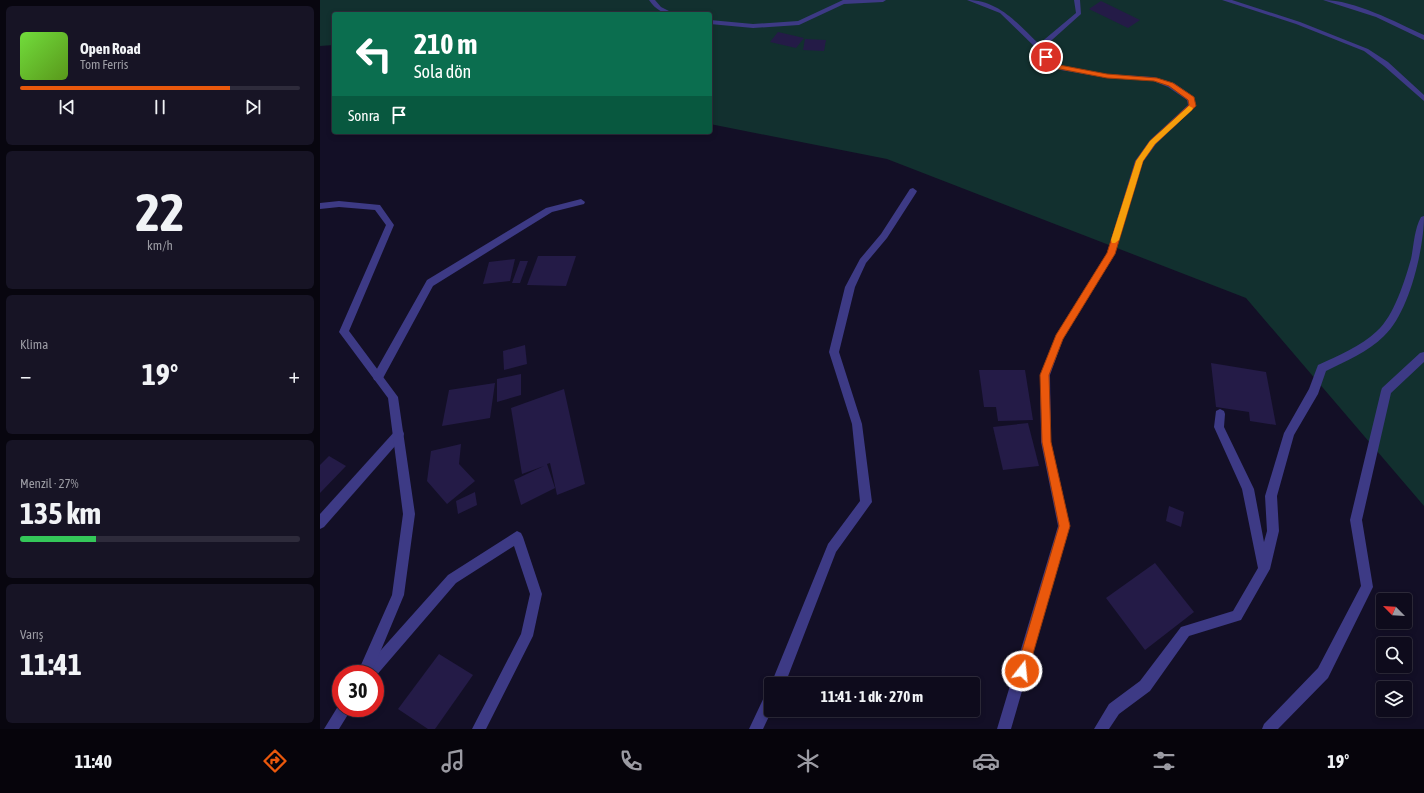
<!DOCTYPE html>
<html lang="tr">
<meta charset="utf-8">
<style>
body{margin:0;font-family:"Asap Condensed",sans-serif;background:#171425;color:#f1f3f6;height:100vh;display:flex;flex-direction:column;font-size:15px;white-space:nowrap}
*{box-sizing:border-box;margin:0}
p{font-size:13px;color:#9b9ba3}
.icon{flex:none;width:22px;height:22px;fill:none;stroke:currentColor;stroke-width:2;stroke-linecap:round;stroke-linejoin:round}
.map{position:relative;flex:1;overflow:hidden}
.drawer{display:flex;flex-direction:column;gap:6px;padding:6px;background:#08060f;width:320px}
.drawer>*{flex:none}
.top-card{position:absolute;left:12px;top:12px;width:380px;height:122px;border-radius:4px;box-shadow:0 2px 6px #0003,0 0 0 1px #2e2b3b;background:#0b6e4f;color:#fff;overflow:hidden}
.needle{width:26px;rotate:294deg}
.tools{position:absolute;left:1056px;top:593px;display:grid;gap:8px}
.tools a{display:grid;place-items:center;width:36px;height:36px;border-radius:4px;background:#0e0b1c;box-shadow:0 2px 6px #0003,0 0 0 1px #2e2b3b;font-size:20px}
.speed{position:absolute;left:12px;top:665px;display:flex;gap:8px;font-size:20px;font-weight:700;text-align:center}
.speed>*{display:grid;place-content:center;width:52px;height:52px;border-radius:50%;background:#0e0b1c;box-shadow:0 2px 6px #0003,0 0 0 1px #2e2b3b;line-height:1}
.speed .limit{border:6px solid #d22;background:#fff;color:#111}
.pin{position:absolute;display:grid;place-items:center;width:34px;height:34px;color:#fff;margin:-17px;border:2px solid #fff;border-radius:50%;box-shadow:0 1px 4px #0007}
.me{position:absolute;width:44px;margin:-22px;rotate:16deg;stroke-linejoin:round;filter:drop-shadow(0 0 3px #0008)}
.turn{display:flex;align-items:center;gap:14px;height:84px;padding:0 16px;font-size:18px}
.turn .icon{width:52px;height:52px;stroke-width:2.5}
.turn b{display:block;font-size:28px;line-height:34px}
.then{display:flex;align-items:center;height:38px;padding:0 16px;background:#0003;gap:8px;font-size:15px}
.big{font-size:30px;font-weight:700;line-height:1.1}
.drawer .widget{flex:1;display:flex;flex-direction:column;justify-content:center;gap:6px;min-width:0;padding:0 14px;border-radius:6px;background:#171425}
.drawer .dial{align-items:center;gap:0}
.dial b{font-size:52px;line-height:1}
.song{display:flex;align-items:center;gap:12px}
.cover{width:48px;height:48px;border-radius:6px;background:linear-gradient(135deg,hsl(100 70% 55%),hsl(90 70% 35%))}
.played{height:4px;border-radius:2px;background:linear-gradient(90deg,#ea580c 75%,#2e2b3b 75%)}
.keys{display:flex;justify-content:space-around;direction:ltr}
.heat{display:flex;justify-content:space-between;align-items:center;font-size:22px;direction:ltr}
.charge{height:6px;border-radius:3px;background:linear-gradient(90deg,#34c759 27%,#2e2b3b 0)}
.trip{position:absolute;left:444px;top:677px;width:216px;height:40px;border-radius:4px;background:#0e0b1c;box-shadow:0 2px 6px #0003,0 0 0 1px #2e2b3b;font-weight:700;line-height:40px;text-align:center}
.tabs{display:flex;height:64px;justify-content:space-around;align-items:center;background:#06040b;color:#9b9ba3}
.tabs .icon{width:28px;height:28px}
.tabs .current{color:#ea580c}
.tabs b{font-size:18px;color:#f1f3f6}
main{display:flex;flex:1;min-height:0}
.map>svg:first-child{display:block}
</style>
<main>
<section class="drawer">
<div class="widget">
<div class="song"><i class="cover"></i><div><b>Open Road</b><p>Tom Ferris</p></div></div>
<div class="played"></div>
<div class="keys"><svg class="icon" aria-label="previous" viewBox="0 0 24 24"><path d="M18 5L8 12l10 7zM5 5v14"/></svg><svg class="icon" aria-label="pause" viewBox="0 0 24 24"><path d="M8 5v14M16 5v14"/></svg><svg class="icon" aria-label="next" viewBox="0 0 24 24"><path d="M6 5l10 7-10 7zM19 5v14"/></svg></div>
</div>
<div class="widget dial"><b>22</b><p>km/h</p></div>
<div class="widget"><p>Klima</p>
<div class="heat"><a>−</a><b class="big">19°</b><a>+</a></div>
</div>
<div class="widget"><p>Menzil · 27%</p><b class="big">135 km</b><div class="charge"></div></div>
<div class="widget"><p>Varış</p><b class="big">11:41</b></div>
</section>
<div class="map">
<svg width="1104" height="729" viewBox="0 0 1104 729">
<rect width="100%" height="100%" fill="#130f26"/>
<path fill="#12302f" d="M0 0H1104V506L926 298 567 159 390 124V14H14V45L0 46Z"/>
<g fill="#241b47">
<path d="M781 1 820 20 808 28 769 9Z"/>
<path d="M458 32 484 38 476 48 450 42Z"/>
<path d="M485 39 506 40 504 51 483 50Z"/>
<path d="M218 256H256L246 286 207 285Z"/>
<path d="M195 259 190 281 163 284 169 262Z"/>
<path d="M200 261H208L200 283H192Z"/>
<path d="M205 345 207 364 184 370 183 351Z"/>
<path d="M891 363 946 372 956 425 930 421 929 412 896 407Z"/>
<path d="M659 370H705L713 420 678 421 676 407H664Z"/>
<path d="M201 374V395L177 402V379Z"/>
<path d="M175 383 170 418 122 426 129 390Z"/>
<path d="M244 389 265 484 237 495 230 463 227 464 235 488 201 505 194 480 224 466 202 474 191 408Z"/>
<path d="M708 423 719 466 683 470 673 427Z"/>
<path d="M141 444 139 464 155 481 127 504 107 481 111 451Z"/>
<path d="M9 456 26 466 0 493V465Z"/>
<path d="M155 492 157 505 138 514 136 501Z"/>
<path d="M849 506 864 512 861 527 846 521Z"/>
<path d="M835 563 874 612 825 650 786 598Z"/>
<path d="M119 654 153 675 115 729H108L78 709Z"/>
</g>
<g fill="none" stroke-linecap="round" stroke-linejoin="round">
<g fill="#3d3a85" fill-rule="evenodd">
<path d="M329 0H335L341 7 355 14C343 14 336 10 329 0Z"/>
<path d="M523 0H566L563 2 524 4 479 25 433 28 390 24V20L433 24 478 21Z"/>
<path d="M647 0C679 0 698 24 719 44L756 13 754 0H760L761 14 723 48 734 64 787 74 834 77 854 83 874 97 876 106 836 144 823 162 795 254 743 339 730 375 731 442 750 526 691 729H677L738 526 721 442 720 375 736 335 787 253 815 161 830 140 868 105 867 100 848 87 833 81 787 78 729 68 717 49 680 13Z"/>
<path d="M902 0H912L980 22 1048 49 1068 62 1104 95V101L1064 66 1044 51 976 24Z"/>
<path d="M593 188 597 191 596 193 567 238 546 263 535 287 519 352 542 424 552 502 516 552 465 684H451L508 544 540 501 532 424 509 352 525 287 540 259 561 234 590 189Z"/>
<path d="M261 199 265 202 264 204 232 212 113 286 62 380 58 381 54 380 53 377 54 374 107 280 226 208Z"/>
<path d="M1104 216C1104 249 1089 313 1064 336 1048 352 1026 361 1006 371L998 394 974 435 957 496 959 531 950 569 921 620 869 636 830 691 799 714 789 729H774L789 704 820 681 861 627 913 611 938 568 922 489 894 427 896 411 900 409 904 411 905 414 904 427 934 489 944 542 947 531 945 496 964 433 989 389 998 365C1018 356 1041 346 1057 331 1074 316 1085 280 1091 259 1094 245 1094 230 1101 217Z"/>
<path d="M79 429 83 431 84 434 83 437 4 527 0 529V514L75 431Z"/>
<path d="M197 531 201 533 203 537 222 594 213 636 166 729H152L201 634 210 594 194 546 136 583 55 677V674H42L44 669 128 575Z"/>
<path d="M451 691 452 710 443 729H429L446 693Z"/>
</g>
<g fill="#3d3a85" fill-rule="evenodd">
<path d="M1003 0C1035 0 1075 22 1104 35V40L1056 17Z"/>
<path d="M19 201 60 205 74 225 29 331 78 397 95 514 84 595 51 674H37L72 595 83 514 68 398 19 332 66 225 55 210 19 207 0 209V203Z"/>
<path d="M1104 352V362L1071 393 1042 520 1053 587 1051 591 1008 678 958 729H942L944 724 998 668 1041 586 1030 520 1061 391 1062 388 1100 353Z"/>
<path d="M20 703 21 708H32L19 729H4Z"/>
</g>
</g>
<path fill="#ea580c" stroke="#983908" d="M726 55 734 64 787 74 837 78 853 83 874 97 876 106 835 144 823 161 795 254 743 339 729 375 731 442 750 526 708 671 706 675 702 677 697 675 696 671 739 526 722 442 720 375 736 335 787 253 816 161 830 141 869 105 868 100 849 86 834 81 787 78 729 67 722 57Z"/>
<path fill="#f59e0b" d="M869 106 873 108 872 110 835 144 823 161 799 240 795 243H792L791 240 816 161 830 141Z"/>
</svg>
<div class="tools">
<a><svg class="needle" viewBox="-14 -14 28 28"><path d="M0-13l5 13h-10z" fill="#e53935"/><path d="M0 13l5-13h-10z" fill="#9b9ba3"/></svg></a>
<a><svg class="icon" aria-label="search" viewBox="0 0 24 24"><circle cx="10" cy="10" r="6"/><path d="M15 15l6 6"/></svg></a>
<a><svg class="icon" aria-label="layers" viewBox="0 0 24 24"><path d="M12 4l9 5-9 5-9-5zM3 14l9 5 9-5"/></svg></a>
</div>
<div class="speed"><div class="limit">30</div></div>
<div class="pin" style="left:726px;top:57px;background:#d93025"><svg class="icon" aria-label="arrive" viewBox="0 0 24 24"><path d="M6 21V4h12l-3 4 3 4H6"/></svg></div>
<svg class="me" style="left:702px;top:671px" viewBox="-20 -20 40 40"><circle r="17" fill="#ea580c" stroke="#fff" stroke-width="3"/><path d="M0-11L8 9 0 5-8 9z" fill="#fff"/></svg>
<div class="trip">11:41 · 1 dk · 270 m</div>
<div class="top-card">
<div class="turn"><svg class="icon" aria-label="left" viewBox="0 0 24 24"><path d="M17 20v-9H6M10 6l-5 5 5 5"/></svg><div><b>210 m</b>Sola dön</div></div>
<div class="then">Sonra<svg class="icon" aria-label="arrive" viewBox="0 0 24 24"><path d="M6 21V4h12l-3 4 3 4H6"/></svg></div>
</div>
</div>
</main>
<nav class="tabs">
<b>11:40</b>
<svg class="icon current" aria-label="directions" viewBox="0 0 24 24"><path d="M12 3l9 9-9 9-9-9zM9 14v-3h6M13 9l2 2-2 2"/></svg>
<svg class="icon" aria-label="music" viewBox="0 0 24 24"><path d="M9 18V5l10-2v13"/><circle cx="6" cy="18" r="3"/><circle cx="16" cy="16" r="3"/></svg>
<svg class="icon" aria-label="phone" viewBox="0 0 24 24"><path d="M5 4h4l2 5-3 2q2 4 5 5l2-3 5 2v4C11 20 4 13 5 4z"/></svg>
<svg class="icon" aria-label="climate" viewBox="0 0 24 24"><path d="M12 3v18M4 7l16 10M4 17L20 7"/></svg>
<svg class="icon" aria-label="car" viewBox="0 0 24 24"><path d="M5 17H2v-5l4-1 3-4h7l3 4 3 1v5h-3M9 17h6M6 11h13"/><circle cx="7" cy="17" r="2"/><circle cx="17" cy="17" r="2"/></svg>
<svg class="icon" aria-label="filters" viewBox="0 0 24 24"><path d="M4 7h16M4 17h16"/><circle cx="9" cy="7" r="2"/><circle cx="15" cy="17" r="2"/></svg>
<b>19°</b>
</nav>
